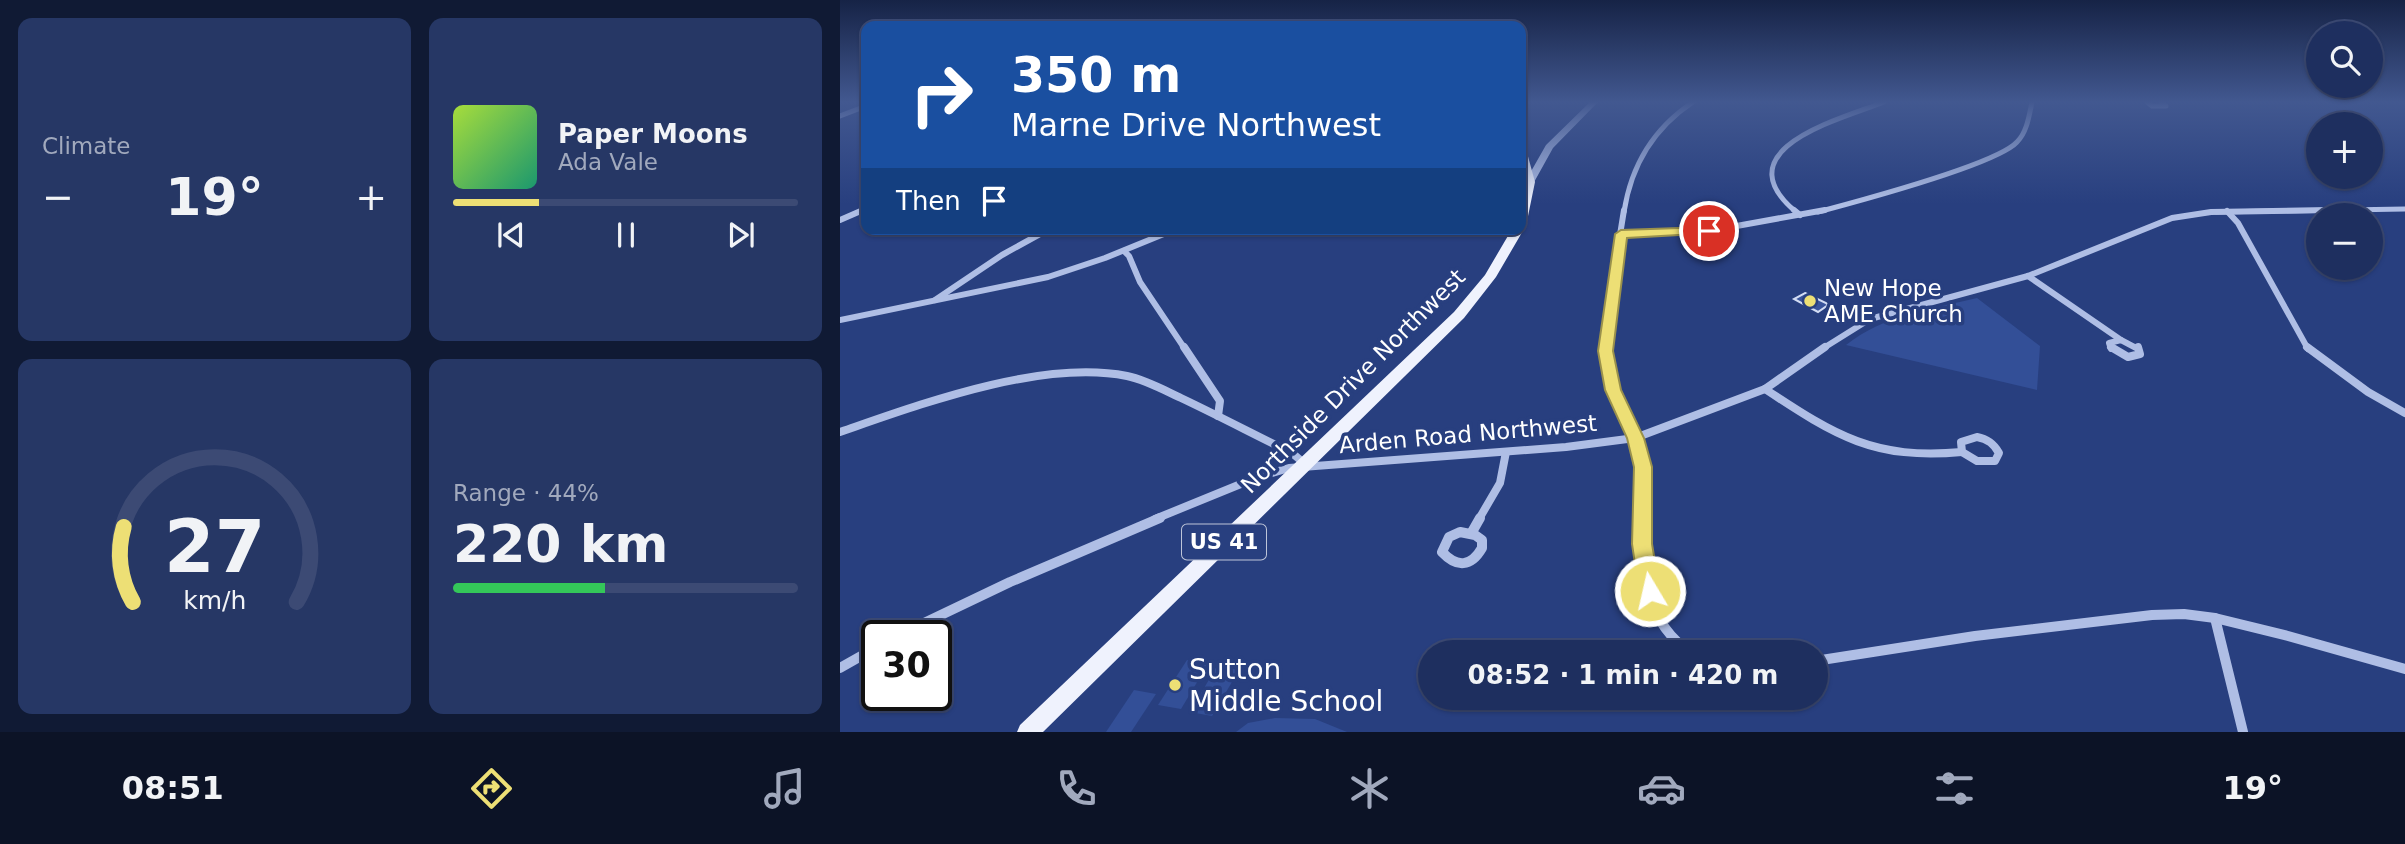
<!DOCTYPE html>
<meta charset="utf-8">
<style>
body{margin:0;font-family:"DejaVu Sans",sans-serif;background:#263765;color:#f1f3f6;height:100vh;display:flex;flex-direction:column;font-size:26px;white-space:nowrap}
*{box-sizing:border-box;margin:0}
p{font-size:23px;color:#a1a9bd}
.icon{flex:none;width:38px;height:38px;fill:none;stroke:currentColor;stroke-width:2;stroke-linecap:round;stroke-linejoin:round}
.map{position:relative;flex:1;overflow:hidden}
.side{display:flex;flex-direction:column;gap:18px;padding:18px;background:#101a34;width:840px}
.side>*{flex:none}
.hud{position:absolute;left:21px;top:21px;width:665px;height:214px;border-radius:14px;box-shadow:0 2px 5px #0004,0 0 0 2px #3c4a74;background:#1a4fa0;color:#fff;overflow:hidden}
.controls{position:absolute;left:1466px;top:21px;display:grid;gap:14px}
.controls a{display:grid;place-items:center;width:77px;height:77px;border-radius:50%;background:#1e2f5f;box-shadow:0 2px 5px #0004,0 0 0 2px #3c4a74;font-size:35px}
.speed{position:absolute;left:21px;top:620px;display:flex;gap:14px;font-size:35px;font-weight:700;text-align:center}
.speed>*{display:grid;place-content:center;width:91px;height:91px;border-radius:50%;background:#1e2f5f;box-shadow:0 2px 5px #0004,0 0 0 2px #3c4a74;line-height:1}
.speed .limit{border:4px solid #111;border-radius:10px;background:#fff;color:#111}
.pin{position:absolute;display:grid;place-items:center;width:60px;height:60px;color:#fff;margin:-30px;border:4px solid #fff;border-radius:50%;box-shadow:0 2px 7px #0007}
.me{position:absolute;width:77px;margin:-38px;rotate:351deg;stroke-linejoin:round;filter:drop-shadow(0 0 5px #0008)}
.turn{display:flex;align-items:center;gap:24px;height:147px;padding:0 35px;font-size:32px}
.turn .icon{width:91px;height:91px;stroke-width:2.5}
.turn b{display:block;font-size:49px;line-height:60px}
.then{display:flex;align-items:center;height:66px;padding:0 35px;background:#0003;gap:14px;font-size:26px}
.big{font-size:52px;font-weight:800;line-height:1.1}
.side .card{flex:1;display:flex;flex-direction:column;justify-content:center;gap:10px;min-width:0;padding:0 24px;border-radius:14px;background:#263765}
.side .dial{align-items:center;gap:0}
.dial svg{height:182px;overflow:visible;fill:none;stroke:#3c4a74;stroke-width:7;stroke-linecap:round;text-anchor:middle}
.dial text{fill:#f1f3f6;stroke:none}
.song{display:flex;align-items:center;gap:21px}
.cover{width:84px;height:84px;border-radius:10px;background:linear-gradient(135deg,hsl(80 70% 55%),hsl(160 70% 35%))}
.played{height:7px;border-radius:4px;background:linear-gradient(90deg,#eddf75 25%,#3c4a74 25%)}
.keys{display:flex;justify-content:space-around;direction:ltr}
.heat{display:flex;justify-content:space-between;align-items:center;font-size:38px;direction:ltr}
.charge{height:10px;border-radius:5px;background:linear-gradient(90deg,#34c759 44%,#3c4a74 0)}
.side .tiles{flex:1;display:grid;gap:18px;grid-template-columns:repeat(2,1fr)}
.trip{position:absolute;left:578px;top:640px;width:410px;height:70px;border-radius:35px;background:#1e2f5f;box-shadow:0 2px 5px #0004,0 0 0 2px #3c4a74;font-weight:800;line-height:70px;text-align:center}
.dock{display:flex;height:112px;justify-content:space-around;align-items:center;background:#0c1326;color:#a1a9bd}
.dock .icon{width:49px;height:49px}
.dock .current{color:#eddf75}
.dock b{font-size:32px;color:#f1f3f6}
main{display:flex;flex:1;min-height:0}
.map>svg:first-child{display:block}
</style>
<main>
<section class="side">
<div class="tiles">
<div class="card"><p>Climate</p>
<div class="heat"><a>−</a><b class="big">19°</b><a>+</a></div>
</div>
<div class="card">
<div class="song"><i class="cover"></i><div><b>Paper Moons</b><p>Ada Vale</p></div></div>
<div class="played"></div>
<div class="keys"><svg class="icon" aria-label="previous" viewBox="0 0 24 24"><path d="M18 5L8 12l10 7zM5 5v14"/></svg><svg class="icon" aria-label="pause" viewBox="0 0 24 24"><path d="M8 5v14M16 5v14"/></svg><svg class="icon" aria-label="next" viewBox="0 0 24 24"><path d="M6 5l10 7-10 7zM19 5v14"/></svg></div>
</div>
<div class="card dial"><svg viewBox="0 0 100 80">
<path d="M14 69A42 42 0 1 1 86 69"/>
<path d="M14 69A42 42 0 0 1 10 36" stroke="#eddf75"/>
<text x="50" y="56" font-size="32" font-weight="700">27</text>
<text x="50" y="72" font-size="11">km/h</text>
</svg></div>
<div class="card"><p>Range · 44%</p><b class="big">220 km</b><div class="charge"></div></div>
</div>
</section>
<div class="map">
<svg width="1565" height="732" viewBox="0 0 1565 732">
<rect width="100%" height="100%" fill="#283f7f"/>
<g fill="#334f97">
<path d="M1137 298 1200 346 1197 390 1006 345C1044 315 1091 309 1137 298Z"/>
<path d="M347 660 368 664 341 709 318 705Z"/>
<path d="M377 666 399 670 372 716 350 712Z"/>
<path d="M294 690 316 694 291 732H266Z"/>
<path d="M435 718 475 719 507 732H396L408 723Z"/>
</g>
<path fill="#39549c" stroke="#d2dcf4" stroke-width="2" d="M965 293 986 303 988 305 978 312 954 299Z"/>
<g fill="none" stroke-linecap="round" stroke-linejoin="round">
<g stroke="#afbee5" stroke-width="5">
<path d="M1307 102 1312 106H1326L1321 102"/>
<path d="M0 116 26 106"/>
<path d="M19 212 26 209"/>
<path d="M784 212C791 166 814 128 853 102"/>
<path d="M956 212C881 149 1001 119 1044 102"/>
<path d="M978 212C1015 202 1156 165 1177 142 1187 132 1189 116 1192 102"/>
<path d="M1376 212 1565 209"/>
</g>
<g stroke="#afbee5" stroke-width="6">
<path d="M954 210 960 215"/>
<path d="M1387 211 1398 223 1468 349"/>
<path d="M0 220 23 210"/>
<path d="M781 234 880 229 985 210"/>
<path d="M284 251 289 256 300 282 345 349"/>
<path d="M1188 276 1281 340"/>
<path d="M95 300 162 255 209 229"/>
<path d="M0 320 208 277 265 258 336 229"/>
<path d="M765 349 769 303 784 210"/>
<path d="M982 349 1030 319 1188 276 1332 218 1371 212 1489 210"/>
<path d="M1271 349 1269 343 1281 340 1298 349"/>
</g>
<g stroke="#afbee5" stroke-width="8">
<path d="M344 347 380 401 378 416"/>
<path d="M765 347C765 387 791 417 800 454 806 476 803 498 802 519"/>
<path d="M1271 347 1288 357 1300 354 1298 347"/>
<path d="M1467 347 1528 392 1565 413"/>
<path d="M925 389C996 436 1034 460 1122 452"/>
<path d="M0 432C81 404 201 359 287 376 306 380 324 390 341 398 379 416 415 435 452 453L465 464"/>
<path d="M1137 437C1148 439 1154 444 1159 453L1155 461H1137L1122 452 1121 442Z"/>
<path d="M315 519 418 477 449 468 726 447 795 438 925 389 985 347"/>
<path d="M639 519 660 483 666 452"/>
</g>
<g stroke="#afbee5" stroke-width="10">
<path d="M802 518C801 569 805 624 852 653"/>
<path d="M620 532 635 535 642 540V548C631 567 617 568 602 552L609 537Z"/>
<path d="M632 532 640 518"/>
<path d="M1375 618 1403 732"/>
<path d="M59 635 170 582 320 518"/>
<path d="M975 661 1135 636 1312 615 1344 614 1375 618 1448 636 1565 669"/>
<path d="M0 668 37 647"/>
</g>
<path fill="#afbee5" fill-rule="evenodd" d="M750 102H758L713 148 693 184H687L685 182 706 145Z"/>
<g fill="#eff2fd" fill-rule="evenodd">
<path d="M681 146 686 149 695 182 687 221 681 224V199L685 182 681 166Z"/>
<path d="M681 226 684 229 656 277 624 318 203 732H177L180 725 614 312 645 275 672 229H681Z"/>
</g>
</g>
<linearGradient id="sky" x2="0" y2="1"><stop stop-color="#162346"/><stop offset="0.5" stop-color="#425890"/><stop offset="1" stop-color="#425890" stop-opacity="0"/></linearGradient>
<rect width="1565" height="204" fill="url(#sky)"/>
<path fill="#eddf75" stroke="#9a914c" stroke-width="2" d="M869 227 873 228V233L787 238 773 351 781 390 804 438 812 467V544L820 591 817 597 810 600 802 597 799 591 792 544 794 467 787 438 765 390 758 351 775 234 781 230Z"/>
<g fill="#eddf75" stroke="#283f7f" stroke-width="2.5">
<circle cx="970" cy="301" r="7"/>
<circle cx="335" cy="685" r="7"/>
</g>
<g text-anchor="middle" dominant-baseline="central" stroke-width="7" stroke-linejoin="round" paint-order="stroke">
<rect fill="#283f7f" stroke="#bec5d9" stroke-width="2" x="342" y="524.5" width="84" height="35" rx="5"/>
<g font-size="21" font-weight="bold" fill="#fff">
<text x="384" y="542">US 41</text>
</g>
<g font-size="23" fill="#fff" stroke="#283f7f" text-anchor="start">
<text x="984" y="288">New Hope<tspan x="984" dy="26">AME Church</tspan></text>
</g>
<g font-size="23" fill="#fff" stroke="#283f7f">
<text transform="translate(513 381) rotate(-45)">Northside Drive Northwest</text>
<text transform="translate(628 434) rotate(-5)">Arden Road Northwest</text>
</g>
<g font-size="28" fill="#fff" stroke="#283f7f" text-anchor="start">
<text x="349" y="669">Sutton<tspan x="349" dy="32">Middle School</tspan></text>
</g>
</g>
</svg>
<div class="controls">
<a><svg class="icon" aria-label="search" viewBox="0 0 24 24"><circle cx="10" cy="10" r="6"/><path d="M15 15l6 6"/></svg></a>
<a>+</a>
<a>−</a>
</div>
<div class="speed"><div class="limit">30</div></div>
<div class="pin" style="left:869px;top:231px;background:#d93025"><svg class="icon" aria-label="arrive" viewBox="0 0 24 24"><path d="M6 21V4h12l-3 4 3 4H6"/></svg></div>
<svg class="me" style="left:810px;top:591px" viewBox="-20 -20 40 40"><circle r="17" fill="#eddf75" stroke="#fff" stroke-width="3"/><path d="M0-11L8 9 0 5-8 9z" fill="#fff"/></svg>
<div class="trip">08:52 · 1 min · 420 m</div>
<div class="hud">
<div class="turn"><svg class="icon" aria-label="right" viewBox="0 0 24 24"><path d="M7 20v-9h11M14 6l5 5-5 5"/></svg><div><b>350 m</b>Marne Drive Northwest</div></div>
<div class="then">Then<svg class="icon" aria-label="arrive" viewBox="0 0 24 24"><path d="M6 21V4h12l-3 4 3 4H6"/></svg></div>
</div>
</div>
</main>
<nav class="dock">
<b>08:51</b>
<svg class="icon current" aria-label="directions" viewBox="0 0 24 24"><path d="M12 3l9 9-9 9-9-9zM9 14v-3h6M13 9l2 2-2 2"/></svg>
<svg class="icon" aria-label="music" viewBox="0 0 24 24"><path d="M9 18V5l10-2v13"/><circle cx="6" cy="18" r="3"/><circle cx="16" cy="16" r="3"/></svg>
<svg class="icon" aria-label="phone" viewBox="0 0 24 24"><path d="M5 4h4l2 5-3 2q2 4 5 5l2-3 5 2v4C11 20 4 13 5 4z"/></svg>
<svg class="icon" aria-label="climate" viewBox="0 0 24 24"><path d="M12 3v18M4 7l16 10M4 17L20 7"/></svg>
<svg class="icon" aria-label="car" viewBox="0 0 24 24"><path d="M5 17H2v-5l4-1 3-4h7l3 4 3 1v5h-3M9 17h6M6 11h13"/><circle cx="7" cy="17" r="2"/><circle cx="17" cy="17" r="2"/></svg>
<svg class="icon" aria-label="filters" viewBox="0 0 24 24"><path d="M4 7h16M4 17h16"/><circle cx="9" cy="7" r="2"/><circle cx="15" cy="17" r="2"/></svg>
<b>19°</b>
</nav>
